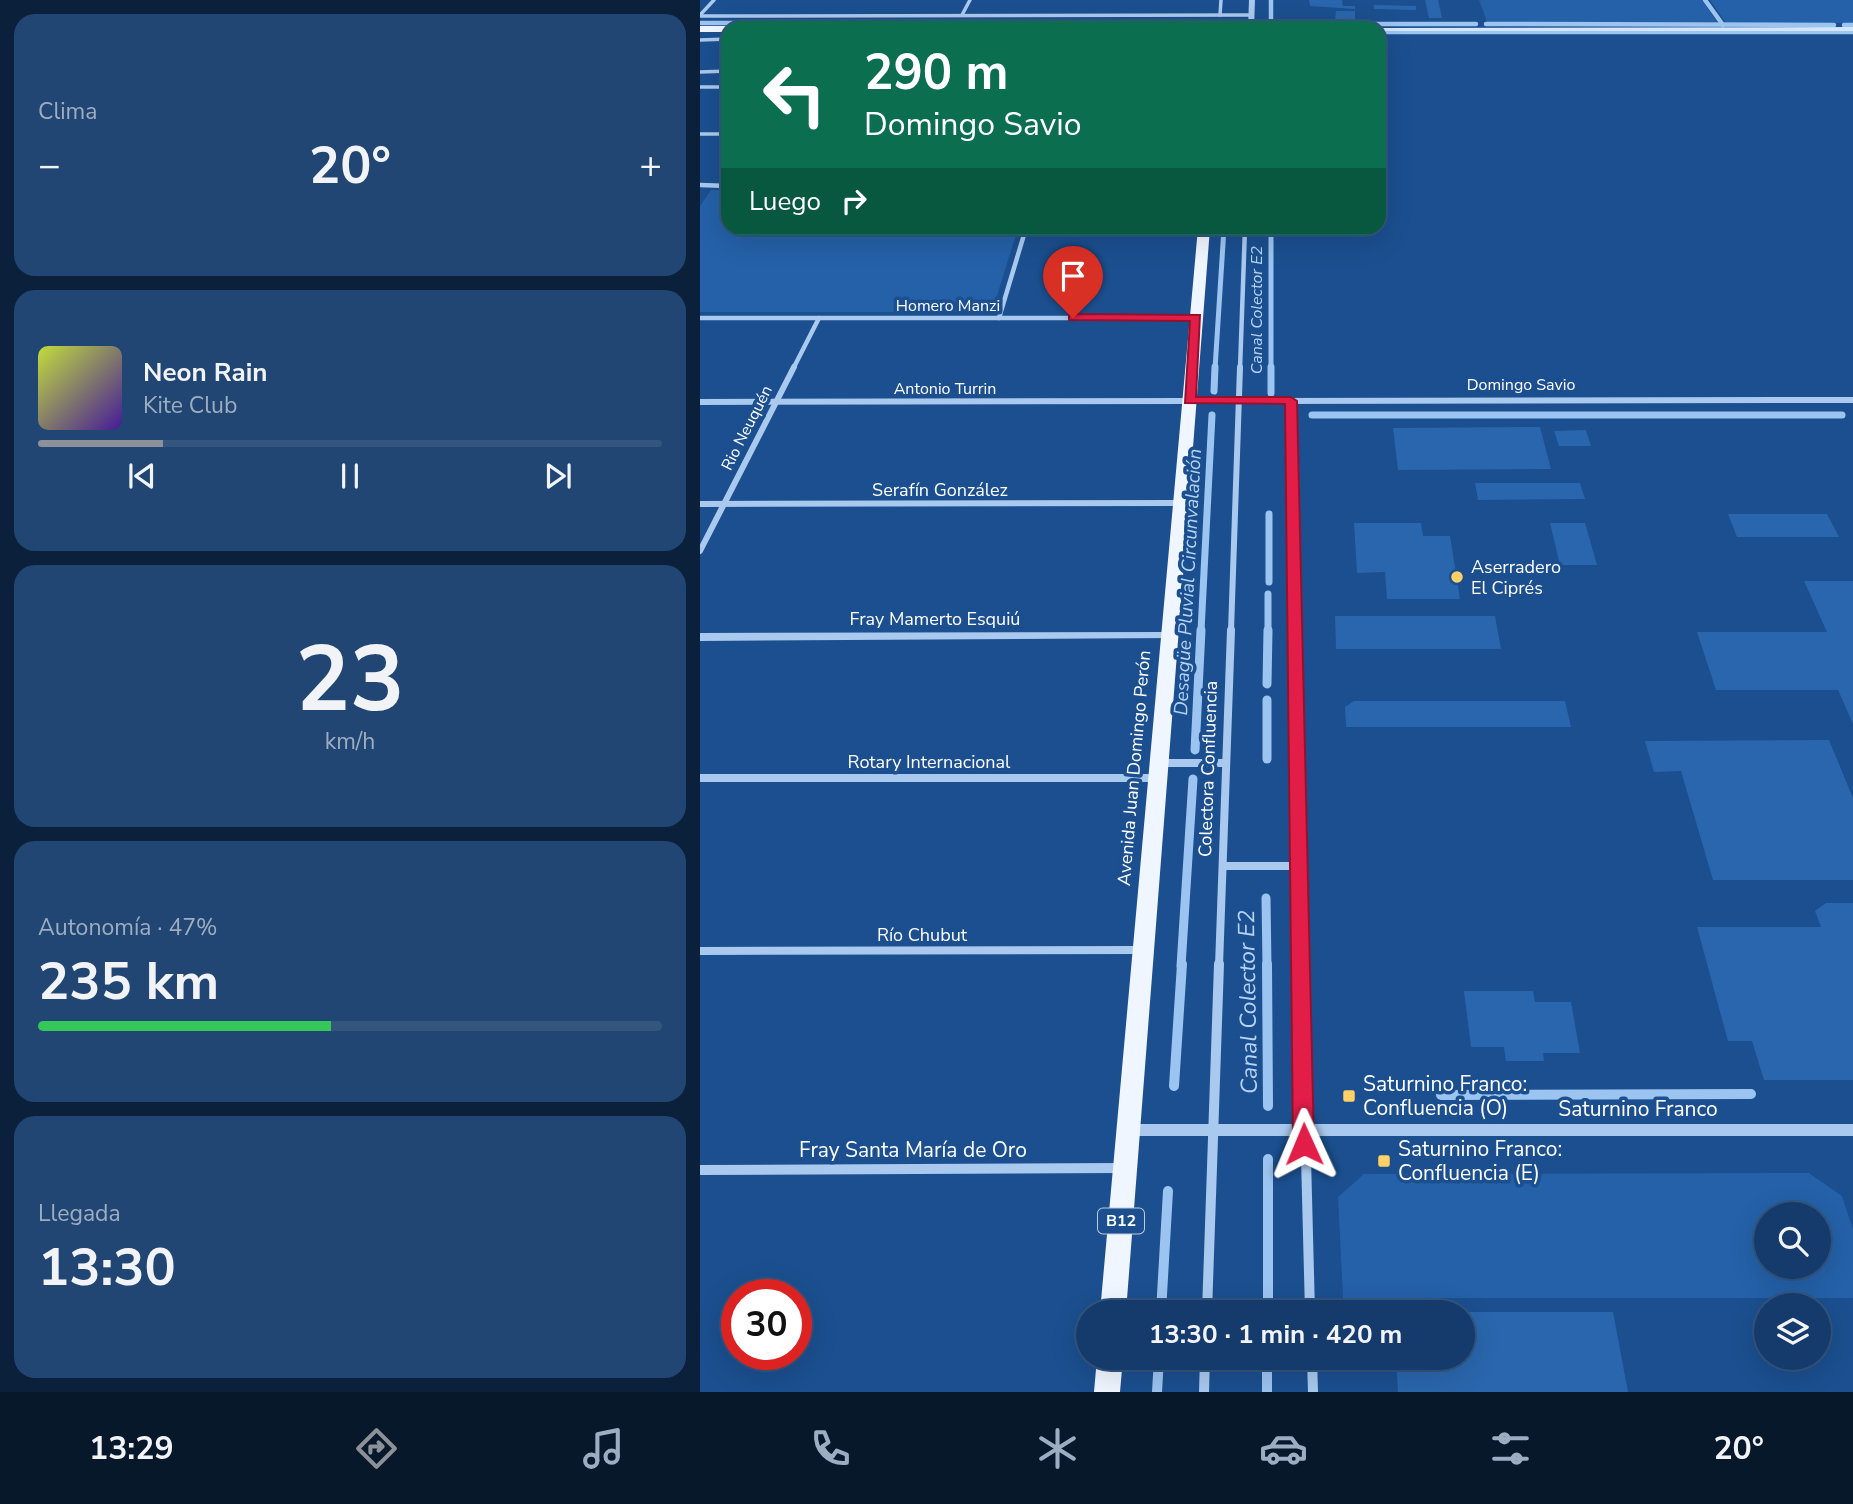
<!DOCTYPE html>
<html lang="es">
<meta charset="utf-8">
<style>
body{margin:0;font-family:"Nunito Sans",sans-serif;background:#214673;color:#f1f3f6;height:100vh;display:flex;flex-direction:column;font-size:26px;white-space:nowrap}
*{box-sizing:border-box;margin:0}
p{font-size:23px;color:#9dadc1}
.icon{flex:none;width:38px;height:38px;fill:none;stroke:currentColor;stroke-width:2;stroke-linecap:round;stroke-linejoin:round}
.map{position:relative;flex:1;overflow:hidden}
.drawer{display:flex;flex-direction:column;gap:14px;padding:14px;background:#0b203b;width:700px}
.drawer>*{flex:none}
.guide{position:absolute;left:21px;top:21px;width:665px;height:214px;border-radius:21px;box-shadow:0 7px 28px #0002,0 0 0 2px #33557e;background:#0b6e4f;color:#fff;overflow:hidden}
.controls{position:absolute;left:1054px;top:1202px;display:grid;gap:14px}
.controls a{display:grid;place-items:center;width:77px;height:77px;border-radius:50%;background:#143b6b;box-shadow:0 7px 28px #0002,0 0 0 2px #33557e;font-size:35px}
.speed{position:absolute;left:21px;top:1279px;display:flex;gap:14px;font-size:35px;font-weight:700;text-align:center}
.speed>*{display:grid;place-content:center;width:91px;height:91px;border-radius:50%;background:#143b6b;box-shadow:0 7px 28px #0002,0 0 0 2px #33557e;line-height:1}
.speed .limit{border:10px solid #d22;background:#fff;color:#111}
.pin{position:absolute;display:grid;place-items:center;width:60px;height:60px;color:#fff;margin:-72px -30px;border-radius:50% 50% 50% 0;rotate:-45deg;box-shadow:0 0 7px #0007}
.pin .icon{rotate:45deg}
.me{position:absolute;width:77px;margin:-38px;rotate:359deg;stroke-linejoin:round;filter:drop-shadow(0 0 5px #0008)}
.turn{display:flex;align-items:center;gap:24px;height:147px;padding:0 28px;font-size:32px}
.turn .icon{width:91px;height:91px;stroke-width:2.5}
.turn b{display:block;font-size:49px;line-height:60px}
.then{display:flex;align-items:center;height:66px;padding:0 28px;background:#0003;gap:14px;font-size:26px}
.big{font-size:52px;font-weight:700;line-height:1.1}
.drawer .tile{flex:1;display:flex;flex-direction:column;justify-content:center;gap:10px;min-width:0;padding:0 24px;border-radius:21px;background:#214673}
.drawer .dial{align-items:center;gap:0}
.dial b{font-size:91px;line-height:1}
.song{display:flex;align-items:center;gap:21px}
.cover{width:84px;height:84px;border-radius:10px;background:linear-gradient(135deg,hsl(70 70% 55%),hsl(260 70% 35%))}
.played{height:7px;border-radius:4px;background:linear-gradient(90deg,#8c9099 20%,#33557e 20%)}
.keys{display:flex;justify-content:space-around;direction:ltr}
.heat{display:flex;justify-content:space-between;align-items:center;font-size:38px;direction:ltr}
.charge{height:10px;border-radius:5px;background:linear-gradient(90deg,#34c759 47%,#33557e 0)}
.trip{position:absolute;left:376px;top:1300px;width:399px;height:70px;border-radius:35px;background:#143b6b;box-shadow:0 7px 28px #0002,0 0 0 2px #33557e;font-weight:700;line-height:70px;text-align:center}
.dock{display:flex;height:112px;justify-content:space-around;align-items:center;background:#08182b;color:#9dadc1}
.dock .icon{width:49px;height:49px}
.dock .active{color:#8c9099}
.dock b{font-size:32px;color:#f1f3f6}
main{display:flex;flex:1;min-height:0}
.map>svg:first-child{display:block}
</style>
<main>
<section class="drawer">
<div class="tile"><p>Clima</p>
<div class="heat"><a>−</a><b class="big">20°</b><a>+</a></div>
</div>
<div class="tile">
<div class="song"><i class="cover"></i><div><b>Neon Rain</b><p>Kite Club</p></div></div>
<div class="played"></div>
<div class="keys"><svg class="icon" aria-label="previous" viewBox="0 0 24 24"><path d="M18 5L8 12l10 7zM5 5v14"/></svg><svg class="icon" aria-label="pause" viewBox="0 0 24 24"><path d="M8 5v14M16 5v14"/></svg><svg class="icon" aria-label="next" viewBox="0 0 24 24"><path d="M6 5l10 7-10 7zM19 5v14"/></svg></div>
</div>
<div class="tile dial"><b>23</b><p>km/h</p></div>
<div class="tile"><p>Autonomía · 47%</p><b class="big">235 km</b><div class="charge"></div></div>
<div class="tile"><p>Llegada</p><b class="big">13:30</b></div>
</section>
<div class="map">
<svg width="1153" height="1392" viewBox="0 0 1153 1392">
<rect width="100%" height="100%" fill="#1b4f8f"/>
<g fill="#2461a8" fill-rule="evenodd">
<path d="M779 0H1002L1017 22H787Z"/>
<path d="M1010 0H1153V23H1026Z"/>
<path d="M11 190H28V228H318L292 312H0V206Z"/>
<path d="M1109 1173 1142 1196 1153 1230V1298H643L638 1197 664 1174ZM1118 1214V1267H1066V1214Z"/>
</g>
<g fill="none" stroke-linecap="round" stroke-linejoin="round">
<g stroke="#9cc4f0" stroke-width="4.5">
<path d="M571 0V27"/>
<path d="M1005 0 1023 25"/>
<path d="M574 22 623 24"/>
<path d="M1 23 534 22"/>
<path d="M636 24H654"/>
<path d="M664 24H776"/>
<path d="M786 24 1134 25"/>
<path d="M1144 25H1153"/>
<path d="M679 32H1153"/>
</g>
<g stroke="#9cc4f0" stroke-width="5">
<path d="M571 228V369"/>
<path d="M515 369 524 228"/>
</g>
<g stroke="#9cc4f0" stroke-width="7">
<path d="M571 367V393"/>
<path d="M514 391 515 367"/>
<path d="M612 415H1142"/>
<path d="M569 514V582"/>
<path d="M501 631 512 415"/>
<path d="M568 631V594"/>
</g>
<g stroke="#9cc4f0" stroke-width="9">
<path d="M567 684 568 630"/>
<path d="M567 700V759"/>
<path d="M495 750 501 630"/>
<path d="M566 898 567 966"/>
<path d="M481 966 493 779"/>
</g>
<g stroke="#9cc4f0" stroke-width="10">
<path d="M567 964 568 1106"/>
<path d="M474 1086 482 964"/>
<path d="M741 1095 1051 1094"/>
<path d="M568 1159V1312"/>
<path d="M461 1312 468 1191"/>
<path d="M567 1358V1392"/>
<path d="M457 1392 459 1358"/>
</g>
</g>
<g fill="#2a66ad">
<path d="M609 0H642L643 6H655V9L610 6Z"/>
<path d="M725 0H738L742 18H729Z"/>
<path d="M674 5 716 6V10L674 9Z"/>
<path d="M636 11H655V21H635Z"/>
<path d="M840 427 851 469 698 470 693 428Z"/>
<path d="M886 430 891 446H859L854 431Z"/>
<path d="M775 483H880L885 499 778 500Z"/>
<path d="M1028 514H1127L1139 537H1037Z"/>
<path d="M654 523H721L723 536H750L760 599H687L685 572 657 573Z"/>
<path d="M850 523H885L897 565H860Z"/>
<path d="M1104 581H1153V724L1138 690H1016L997 632H1127Z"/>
<path d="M635 616H795L801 649H636Z"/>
<path d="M654 701H865L871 727H646L645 707Z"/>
<path d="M1129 740 1153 798V880H1013L981 771 954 772 945 741Z"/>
<path d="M1126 903H1153V1080H1064L1052 1041H1028L997 927H1121L1115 911Z"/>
<path d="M764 991H833L835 1002H871L880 1053H843L844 1061H806L804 1047H771Z"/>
<path d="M763 1312H913L928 1392H698L696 1358H763Z"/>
</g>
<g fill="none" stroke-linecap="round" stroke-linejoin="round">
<g stroke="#a9c9ee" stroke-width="3.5">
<path d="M0 15 14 0"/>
<path d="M262 15 270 0"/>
<path d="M520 15 521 0"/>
<path d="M0 16 552 15"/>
<path d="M0 40 28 39"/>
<path d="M0 72 28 71"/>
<path d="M0 87H28"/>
<path d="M0 134H28"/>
</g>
<g stroke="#a9c9ee" stroke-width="4.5">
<path d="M0 185 28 186"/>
<path d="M0 318H496"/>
<path d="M299 318 326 228"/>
<path d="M93 369 119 318"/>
<path d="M540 369 545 228"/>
</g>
<g stroke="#a9c9ee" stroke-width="6">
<path d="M591 401 595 631"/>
<path d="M0 402 489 401"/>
<path d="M0 504 481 503"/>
<path d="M0 551 94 367"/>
<path d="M531 631 540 367"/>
</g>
<g stroke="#a9c9ee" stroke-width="8">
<path d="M595 630 601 966"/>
<path d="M460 763H526"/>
<path d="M0 778H457"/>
<path d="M523 866H599"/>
<path d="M0 951 439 950"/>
<path d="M519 966 531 630"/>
</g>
<g stroke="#a9c9ee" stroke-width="10">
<path d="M601 964 610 1312"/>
<path d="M0 1170 421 1168"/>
<path d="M507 1312 519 964"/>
<path d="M612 1358 613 1392"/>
<path d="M504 1392 505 1358"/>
</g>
<g fill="#a9c9ee" fill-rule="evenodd">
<path d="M549 0H555L554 28H548Z"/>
<path d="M1153 397V403L490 404 485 401 490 398Z"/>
<path d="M470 632 476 636 474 638 0 641V633Z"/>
<path d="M428 1124H1153V1136H428L422 1135 420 1130 422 1125Z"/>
</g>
<path fill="#d6e6fa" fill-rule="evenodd" d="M1153 27V31H679V28H676Z"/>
<g fill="#f0f6ff" fill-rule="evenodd">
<path d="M0 26H28L32 28H28V32H0Z"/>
<path d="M498 228H510L426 1312H400Z"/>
<path d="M397 1358H423L420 1392H394Z"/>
</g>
</g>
<path fill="#e11d48" stroke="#92132f" stroke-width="2" d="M373 314 500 315 496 397H591L597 401 614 1144 611 1151 604 1153 596 1151 593 1144 585 404 485 403 490 321 369 320V315Z"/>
<g fill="#ffd166" stroke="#1b4f8f" stroke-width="2.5">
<circle cx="757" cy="577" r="7"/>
<rect x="642" y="1089" width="14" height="14" rx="3.5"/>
<rect x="677" y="1154" width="14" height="14" rx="3.5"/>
</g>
<g text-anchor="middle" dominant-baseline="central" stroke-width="7" stroke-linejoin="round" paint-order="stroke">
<g font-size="16" fill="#fff" stroke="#1b4f8f">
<text x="248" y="306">Homero Manzi</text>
<text x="821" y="385">Domingo Savio</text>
<text x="245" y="389">Antonio Turrin</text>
<text transform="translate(47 428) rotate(-63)">Rio Neuquén</text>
</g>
<g font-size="16" font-style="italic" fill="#b5d3f5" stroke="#1b4f8f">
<text transform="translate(557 310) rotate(-90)">Canal Colector E2</text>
</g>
<rect fill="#1b4f8f" stroke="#bbcadd" stroke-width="2" x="398" y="1208.5" width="46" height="25" rx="5"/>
<g font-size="16" font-weight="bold" fill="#fff">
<text x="421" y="1221">B12</text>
</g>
<g font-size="18" fill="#fff" stroke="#1b4f8f">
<text x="240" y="490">Serafín González</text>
<text x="235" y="619">Fray Mamerto Esquiú</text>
<text x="229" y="762">Rotary Internacional</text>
<text transform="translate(434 768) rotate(-85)">Avenida Juan Domingo Perón</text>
<text transform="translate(508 769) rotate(-88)">Colectora Confluencia</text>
<text x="222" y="935">Río Chubut</text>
</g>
<g font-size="18" fill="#fff" stroke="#1b4f8f" text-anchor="start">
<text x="771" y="567">Aserradero<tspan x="771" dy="21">El Ciprés</tspan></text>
</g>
<g font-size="19" font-style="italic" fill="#b5d3f5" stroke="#1b4f8f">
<text transform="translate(488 582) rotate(-87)">Desagüe Pluvial Circunvalación</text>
</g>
<g font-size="21" fill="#fff" stroke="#1b4f8f" text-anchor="start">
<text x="663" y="1084">Saturnino Franco:<tspan x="663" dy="24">Confluencia (O)</tspan></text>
<text x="698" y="1149">Saturnino Franco:<tspan x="698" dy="24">Confluencia (E)</tspan></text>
</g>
<g font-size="21" fill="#fff" stroke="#1b4f8f">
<text x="938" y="1109">Saturnino Franco</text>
<text x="213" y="1150">Fray Santa María de Oro</text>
</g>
<g font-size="23" font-style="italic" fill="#b5d3f5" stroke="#1b4f8f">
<text transform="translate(548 1002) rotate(-91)">Canal Colector E2</text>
</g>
</g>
</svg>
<div class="controls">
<a><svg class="icon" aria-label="search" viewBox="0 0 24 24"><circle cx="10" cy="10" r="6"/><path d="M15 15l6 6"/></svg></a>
<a><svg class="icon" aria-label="layers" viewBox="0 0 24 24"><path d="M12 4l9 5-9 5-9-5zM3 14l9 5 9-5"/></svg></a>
</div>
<div class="speed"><div class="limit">30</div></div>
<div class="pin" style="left:373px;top:318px;background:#d93025"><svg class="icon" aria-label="arrive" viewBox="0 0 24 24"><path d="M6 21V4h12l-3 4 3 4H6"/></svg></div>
<svg class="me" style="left:604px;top:1144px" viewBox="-20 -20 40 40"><path d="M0-17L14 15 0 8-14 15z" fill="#e11d48" stroke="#fff" stroke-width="4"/></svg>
<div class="trip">13:30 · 1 min · 420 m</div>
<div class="guide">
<div class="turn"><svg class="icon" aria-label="left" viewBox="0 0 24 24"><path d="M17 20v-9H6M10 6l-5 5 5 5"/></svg><div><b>290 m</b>Domingo Savio</div></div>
<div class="then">Luego<svg class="icon" aria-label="right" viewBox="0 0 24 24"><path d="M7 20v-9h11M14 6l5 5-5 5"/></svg></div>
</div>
</div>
</main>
<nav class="dock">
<b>13:29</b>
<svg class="icon active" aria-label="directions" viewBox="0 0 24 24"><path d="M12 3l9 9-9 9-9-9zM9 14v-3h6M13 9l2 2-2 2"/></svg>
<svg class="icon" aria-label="music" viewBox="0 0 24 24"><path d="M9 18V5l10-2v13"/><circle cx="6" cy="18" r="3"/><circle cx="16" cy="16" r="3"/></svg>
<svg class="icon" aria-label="phone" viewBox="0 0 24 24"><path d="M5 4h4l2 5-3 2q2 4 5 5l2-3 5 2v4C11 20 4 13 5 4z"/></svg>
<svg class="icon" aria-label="climate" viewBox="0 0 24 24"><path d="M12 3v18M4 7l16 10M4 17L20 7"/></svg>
<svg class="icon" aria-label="car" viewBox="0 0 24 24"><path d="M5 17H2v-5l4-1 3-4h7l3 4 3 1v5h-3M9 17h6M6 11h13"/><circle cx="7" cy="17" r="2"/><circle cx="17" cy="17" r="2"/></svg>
<svg class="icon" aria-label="filters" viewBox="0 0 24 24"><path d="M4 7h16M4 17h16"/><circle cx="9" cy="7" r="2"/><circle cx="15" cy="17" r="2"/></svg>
<b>20°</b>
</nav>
